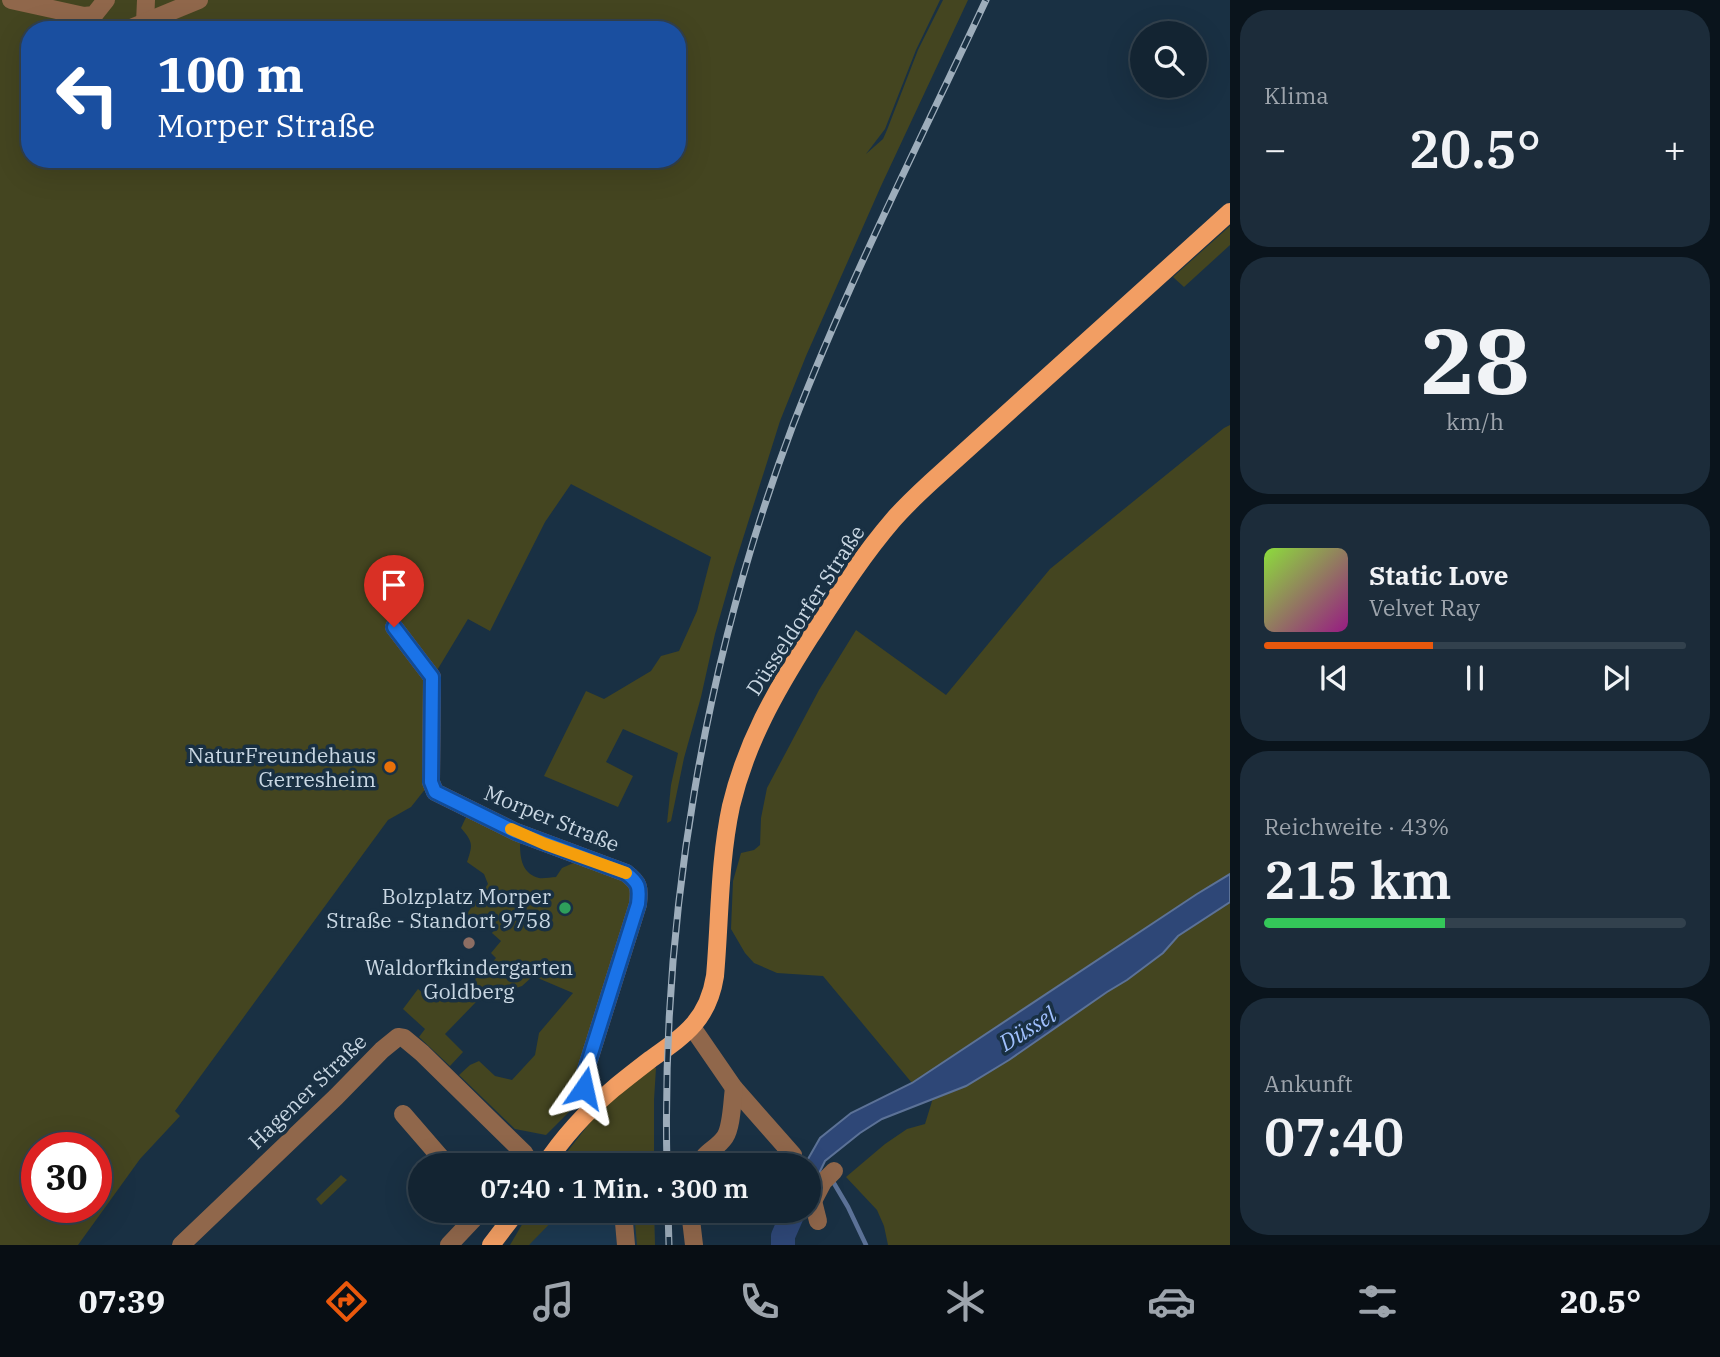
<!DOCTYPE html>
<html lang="de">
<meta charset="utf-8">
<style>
body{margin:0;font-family:"IBM Plex Serif",serif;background:#1c2c3a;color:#f1f3f6;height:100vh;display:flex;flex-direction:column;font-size:26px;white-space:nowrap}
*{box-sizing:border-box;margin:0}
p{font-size:23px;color:#9da4ac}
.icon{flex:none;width:38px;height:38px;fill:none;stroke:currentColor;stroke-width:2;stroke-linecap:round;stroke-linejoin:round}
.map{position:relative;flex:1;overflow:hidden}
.panel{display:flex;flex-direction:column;gap:10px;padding:10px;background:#0a141c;width:490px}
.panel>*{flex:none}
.top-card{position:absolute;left:21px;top:21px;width:665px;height:147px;border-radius:28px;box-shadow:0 7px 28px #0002,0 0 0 2px #32414d;background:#1a4fa0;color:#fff;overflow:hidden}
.tools{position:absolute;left:1130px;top:21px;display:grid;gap:14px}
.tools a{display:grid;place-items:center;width:77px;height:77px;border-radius:50%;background:#132432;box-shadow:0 7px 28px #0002,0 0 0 2px #32414d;font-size:35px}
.speed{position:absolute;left:21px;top:1132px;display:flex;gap:14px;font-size:35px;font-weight:700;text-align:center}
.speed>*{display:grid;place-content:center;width:91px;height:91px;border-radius:50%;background:#132432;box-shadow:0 7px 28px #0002,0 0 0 2px #32414d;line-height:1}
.speed .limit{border:10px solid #d22;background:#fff;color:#111}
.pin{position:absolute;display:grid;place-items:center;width:60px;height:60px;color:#fff;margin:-72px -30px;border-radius:50% 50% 50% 0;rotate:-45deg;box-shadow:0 0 7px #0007}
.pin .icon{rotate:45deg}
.me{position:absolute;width:77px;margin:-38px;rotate:11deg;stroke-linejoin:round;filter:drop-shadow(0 0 5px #0008)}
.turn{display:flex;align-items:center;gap:24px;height:147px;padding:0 21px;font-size:32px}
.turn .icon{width:91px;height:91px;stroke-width:2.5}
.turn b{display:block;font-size:49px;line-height:60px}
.big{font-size:52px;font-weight:600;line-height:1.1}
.panel .tile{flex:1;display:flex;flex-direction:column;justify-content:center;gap:10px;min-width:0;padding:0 24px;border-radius:28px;background:#1c2c3a}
.panel .dial{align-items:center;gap:0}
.dial b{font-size:91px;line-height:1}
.song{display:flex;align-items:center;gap:21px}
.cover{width:84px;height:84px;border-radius:10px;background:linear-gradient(135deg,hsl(90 70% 55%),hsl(310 70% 35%))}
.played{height:7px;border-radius:4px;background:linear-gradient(90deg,#ea580c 40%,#32414d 40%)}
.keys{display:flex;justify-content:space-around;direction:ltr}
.heat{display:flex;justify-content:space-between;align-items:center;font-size:38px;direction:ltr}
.charge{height:10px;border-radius:5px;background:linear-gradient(90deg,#34c759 43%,#32414d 0)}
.trip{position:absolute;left:408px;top:1153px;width:413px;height:70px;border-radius:35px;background:#132432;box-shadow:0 7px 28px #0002,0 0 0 2px #32414d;font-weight:600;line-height:70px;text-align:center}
.tab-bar{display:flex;height:112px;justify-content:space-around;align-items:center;background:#080e14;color:#9da4ac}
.tab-bar .icon{width:49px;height:49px}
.tab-bar .on{color:#ea580c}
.tab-bar b{font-size:32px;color:#f1f3f6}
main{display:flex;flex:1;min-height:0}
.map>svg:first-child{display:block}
</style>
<main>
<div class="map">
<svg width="1230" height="1245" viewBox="0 0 1230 1245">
<rect width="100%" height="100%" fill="#193043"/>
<path fill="#1c3951" d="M549 1211H654L655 1245H517Z"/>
<g fill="#444520" fill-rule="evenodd">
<path d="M0 0H940L916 50 885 129 866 154 883 139 887 130 918 50 943 0H968L881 186 806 356 780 421 734 567 715 634 701 697 684 758 671 821 667 823 671 785 678 753 623 729 606 762 633 776 618 807 544 776 586 691 604 699 651 671 661 656 679 651 697 611 711 557 571 484 545 522 490 631 468 619 433 677 431 678 430 783 411 807 388 820 175 1111 180 1116 140 1159 78 1245H0ZM30 30H677V159H30ZM37 1148H96V1208H37Z"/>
<path d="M1230 226V245L1184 287 1173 277Z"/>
<path d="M1230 425V874L1197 894 912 1083 823 976 777 973 754 963 745 953 731 929 733 881 741 853 754 850 760 845 761 818 767 788 819 690 856 630 946 695 1050 569 1224 428Z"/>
<path d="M467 815 520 840C520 855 520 873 539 878 543 879 551 877 556 877L562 868 578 861 627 880 633 895 607 990 583 1050 575 1075 573 1108 546 1135 515 1129 459 1075 470 1065 479 1061 495 1076 512 1080 535 1055 539 1033 573 993 533 976 522 986 476 1002 445 1034 463 1052 450 1066 419 1037 425 1029 403 1009 418 989 432 1001 438 995 444 1001 460 985 465 990 476 979 471 974 480 964 486 969 496 958 491 953 501 941 492 933 497 926 487 916 484 917 476 925 466 915 488 884 484 874 467 862C473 844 473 842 461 828Z"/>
<path d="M1230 902V1245H888L884 1226 877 1210 846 1177 885 1144 907 1129 925 1124 933 1098 966 1086 1009 1060 1107 992 1127 980 1163 953 1178 936Z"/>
<path d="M648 1068H656L654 1100V1165L556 1166 603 1106Z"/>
<path d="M341 1175 347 1180 321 1205 316 1199Z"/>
<path d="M530 1211H562L529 1245H510Z"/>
<path d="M634 1211H654L655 1245H637Z"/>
</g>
<path fill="#2e4777" stroke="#5c7297" stroke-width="2" d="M1230 874V902L1178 936 1163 953 1127 980 1107 992 1009 1060 966 1086 882 1119 860 1133 825 1161 809 1194 808 1166H804L820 1138 851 1113 912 1083 1197 894Z"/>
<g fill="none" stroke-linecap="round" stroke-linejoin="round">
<path stroke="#5c7297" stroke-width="4.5" d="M832 1180 848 1207 866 1245"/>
<path stroke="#2e4777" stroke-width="24" d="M783 1245V1236L794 1211"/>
<g stroke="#90674b" stroke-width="18">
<path d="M11 0 84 16 94 15 106 0"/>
<path d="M145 23 146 0"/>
<path d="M126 30 199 0"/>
<path d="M394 627 432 677 431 782 435 792 516 832 626 873C639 883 640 887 638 904L583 1079 584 1088 596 1104"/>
<path d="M692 1027 734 1088 793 1155 789 1166"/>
<path d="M403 1114 448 1166"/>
<path d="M698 1166C705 1151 717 1149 725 1137 732 1126 732 1101 734 1088"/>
<path d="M808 1195 813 1201 818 1221"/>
<path d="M813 1201 823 1182 834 1171"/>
<path d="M623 1211 626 1245"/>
<path d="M690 1211 694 1245"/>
<path d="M181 1245 336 1097 382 1050 398 1037 404 1038 422 1053 524 1153 527 1158 524 1166"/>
<path d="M449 1245 481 1211"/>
</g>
<g stroke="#f29e63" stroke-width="18">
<path d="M544 1166C563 1137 586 1112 613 1089 625 1079 638 1069 651 1059 685 1035 708 1020 715 976 720 920 719 862 731 806 746 743 775 692 810 637 836 597 862 556 893 520 905 506 918 494 931 482L1230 212"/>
<path d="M491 1245 517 1211"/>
</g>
<g stroke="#9dadbb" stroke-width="7">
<g id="rail">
<path d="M667 1166C661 917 705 658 793 425 849 280 920 141 986 0"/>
<path d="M668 1211 669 1245"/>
</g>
</g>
<use href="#rail" stroke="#193043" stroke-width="4.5" stroke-dasharray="13" stroke-linecap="butt"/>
</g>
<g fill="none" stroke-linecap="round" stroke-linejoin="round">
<g stroke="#114b97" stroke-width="18">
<path id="route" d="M394 627 432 677 431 782 435 792 516 832 626 873C639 883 640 887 638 904L583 1079 584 1088"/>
</g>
<use href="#route" stroke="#1a73e8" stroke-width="12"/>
<path stroke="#f59e0b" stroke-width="12" d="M511 829 545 844 626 873"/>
</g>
<circle fill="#e8710a" stroke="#193043" stroke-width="2.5" cx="390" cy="767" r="7"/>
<circle fill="#2e9e5b" stroke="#193043" stroke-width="2.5" cx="565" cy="908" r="7"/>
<circle fill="#8d6e63" stroke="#193043" stroke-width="2.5" cx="469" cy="943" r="7"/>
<g text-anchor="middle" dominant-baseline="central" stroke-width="7" stroke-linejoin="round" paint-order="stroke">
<g font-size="21" fill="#c9d7e3" stroke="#193043">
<text transform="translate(805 610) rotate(-57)">Düsseldorfer Straße</text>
<text transform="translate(552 818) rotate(22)">Morper Straße</text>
<text transform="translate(307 1091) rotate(-44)">Hagener Straße</text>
</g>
<g font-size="21" fill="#c9d7e3" stroke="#193043" text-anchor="end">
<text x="376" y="755">NaturFreundehaus<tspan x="376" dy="24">Gerresheim</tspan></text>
<text x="551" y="896">Bolzplatz Morper<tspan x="551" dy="24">Straße - Standort 9758</tspan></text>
<text x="469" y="967" text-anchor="middle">Waldorfkindergarten<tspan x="469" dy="24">Goldberg</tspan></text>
</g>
<g font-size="23" font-style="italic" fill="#9fbffc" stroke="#193043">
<text transform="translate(1027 1028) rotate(-32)">Düssel</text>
</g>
</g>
</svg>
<div class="tools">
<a><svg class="icon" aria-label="search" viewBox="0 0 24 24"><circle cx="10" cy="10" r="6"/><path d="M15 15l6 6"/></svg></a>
</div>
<div class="speed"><div class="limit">30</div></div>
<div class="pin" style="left:394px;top:627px;background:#d93025"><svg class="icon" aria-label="arrive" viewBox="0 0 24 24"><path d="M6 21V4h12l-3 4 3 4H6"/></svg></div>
<svg class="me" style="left:584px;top:1088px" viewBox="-20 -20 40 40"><path d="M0-17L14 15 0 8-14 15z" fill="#1a73e8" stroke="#fff" stroke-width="4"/></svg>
<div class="trip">07:40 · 1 Min. · 300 m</div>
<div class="top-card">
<div class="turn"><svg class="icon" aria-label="left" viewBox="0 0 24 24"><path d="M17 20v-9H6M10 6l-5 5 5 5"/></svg><div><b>100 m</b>Morper Straße</div></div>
</div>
</div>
<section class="panel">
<div class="tile"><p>Klima</p>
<div class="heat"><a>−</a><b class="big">20.5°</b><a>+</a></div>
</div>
<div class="tile dial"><b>28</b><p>km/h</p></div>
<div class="tile">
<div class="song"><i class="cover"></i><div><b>Static Love</b><p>Velvet Ray</p></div></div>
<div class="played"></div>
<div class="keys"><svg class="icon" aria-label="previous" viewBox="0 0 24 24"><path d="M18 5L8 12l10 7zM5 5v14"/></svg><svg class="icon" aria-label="pause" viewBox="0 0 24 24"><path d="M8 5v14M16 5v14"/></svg><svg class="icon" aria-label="next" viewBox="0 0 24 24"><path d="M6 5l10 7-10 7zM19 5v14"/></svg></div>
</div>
<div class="tile"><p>Reichweite · 43%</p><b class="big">215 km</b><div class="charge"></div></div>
<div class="tile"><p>Ankunft</p><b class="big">07:40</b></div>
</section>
</main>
<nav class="tab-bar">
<b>07:39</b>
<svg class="icon on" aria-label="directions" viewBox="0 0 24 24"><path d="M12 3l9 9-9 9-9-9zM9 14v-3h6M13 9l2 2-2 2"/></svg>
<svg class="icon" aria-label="music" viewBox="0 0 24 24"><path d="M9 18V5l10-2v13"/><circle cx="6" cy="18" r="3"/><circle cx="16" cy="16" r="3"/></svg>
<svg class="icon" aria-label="phone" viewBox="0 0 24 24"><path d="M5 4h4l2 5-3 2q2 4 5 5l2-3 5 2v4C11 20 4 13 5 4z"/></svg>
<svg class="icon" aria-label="climate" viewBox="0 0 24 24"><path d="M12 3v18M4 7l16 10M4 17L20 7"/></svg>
<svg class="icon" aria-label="car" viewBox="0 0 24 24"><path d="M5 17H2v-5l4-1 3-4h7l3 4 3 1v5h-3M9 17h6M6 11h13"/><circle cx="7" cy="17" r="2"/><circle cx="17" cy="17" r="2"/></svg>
<svg class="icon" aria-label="filters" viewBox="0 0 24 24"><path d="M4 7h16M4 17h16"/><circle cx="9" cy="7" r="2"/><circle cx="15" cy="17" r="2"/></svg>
<b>20.5°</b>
</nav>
